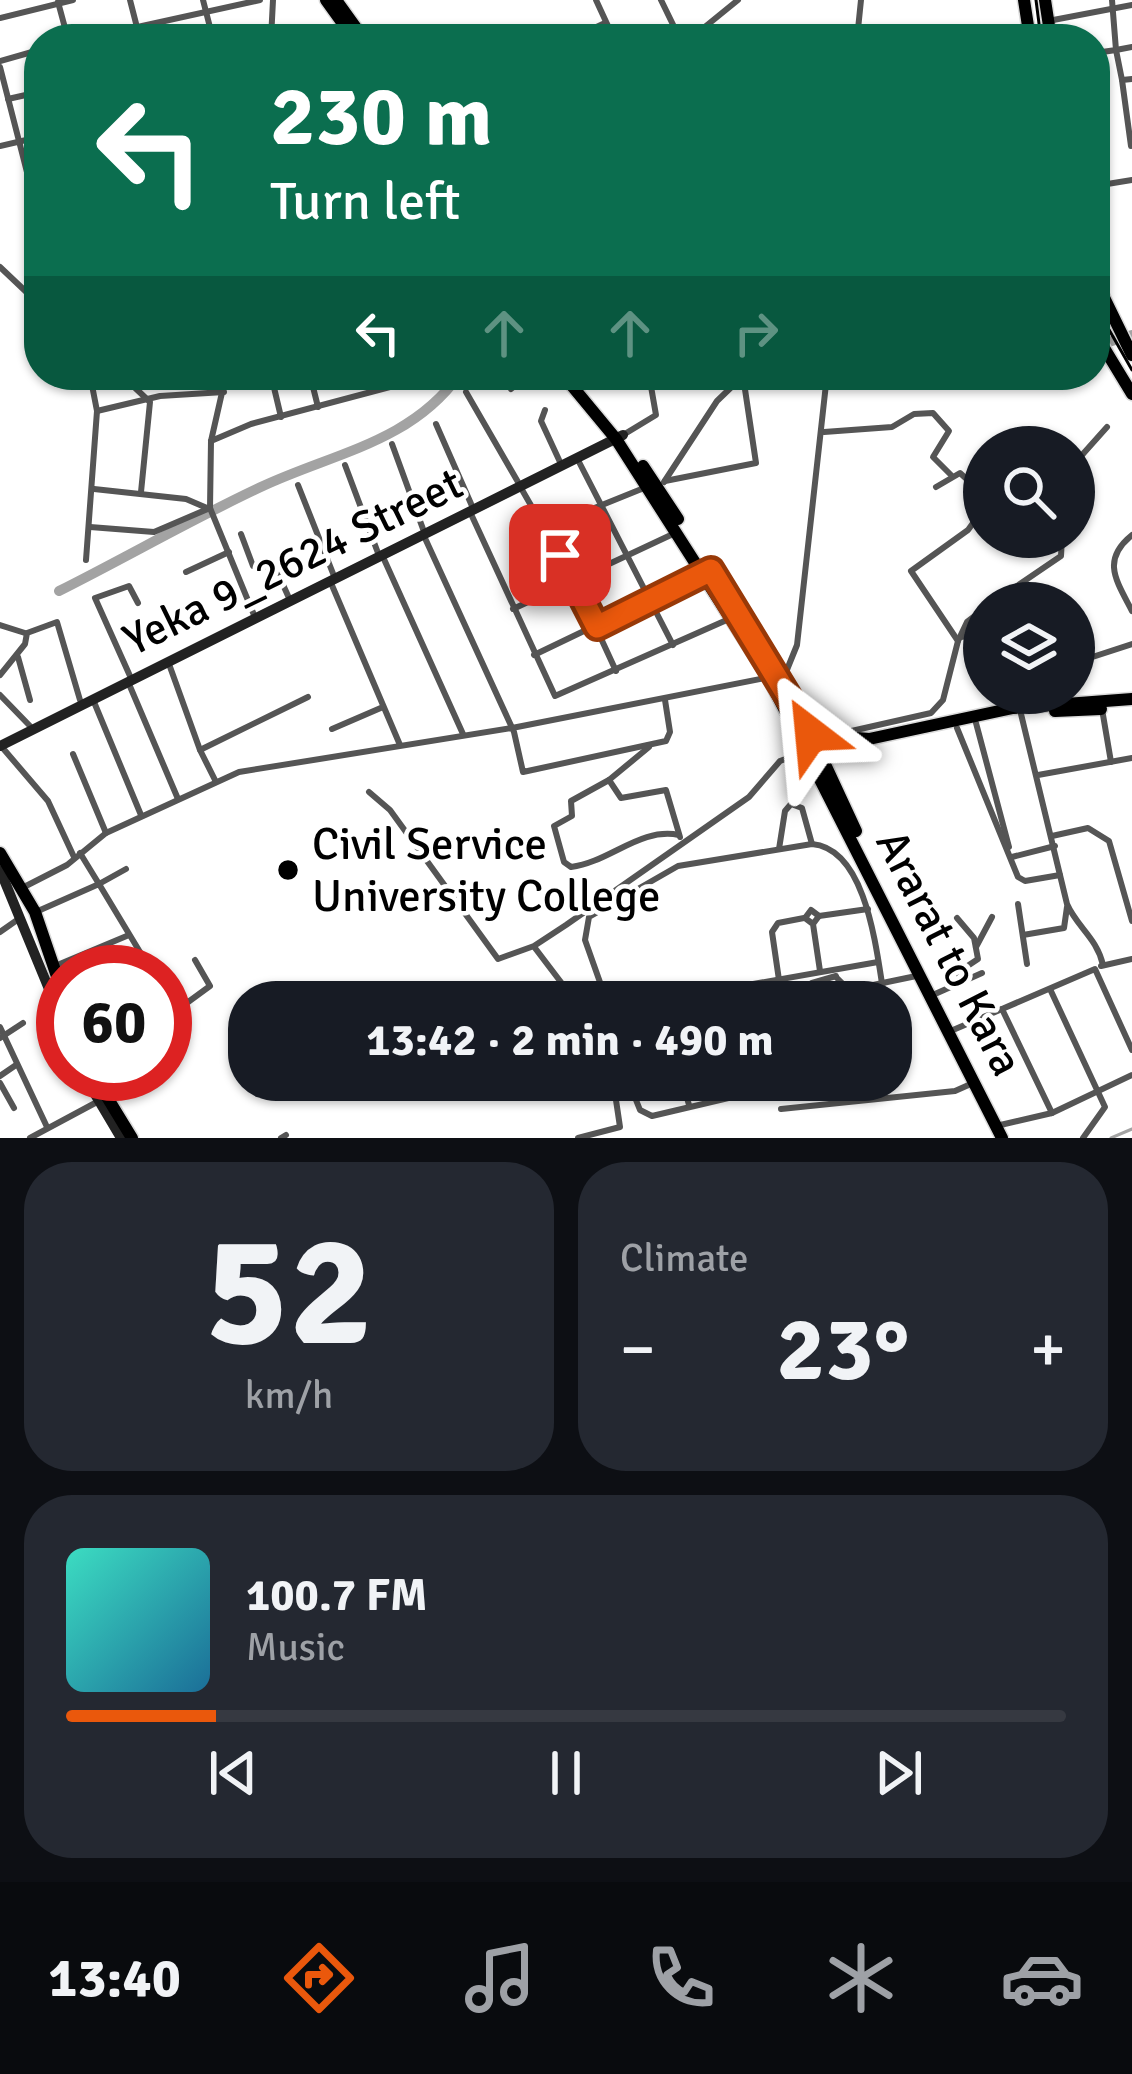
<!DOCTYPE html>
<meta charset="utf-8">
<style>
body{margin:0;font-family:Signika,sans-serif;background:#242831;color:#f1f3f6;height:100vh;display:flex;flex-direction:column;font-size:45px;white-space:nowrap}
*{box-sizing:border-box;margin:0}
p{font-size:39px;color:#9ea1a6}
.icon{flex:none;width:66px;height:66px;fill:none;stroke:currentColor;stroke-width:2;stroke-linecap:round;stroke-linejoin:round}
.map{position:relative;height:1138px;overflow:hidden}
.panel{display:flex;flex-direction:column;gap:24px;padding:24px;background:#0d0f14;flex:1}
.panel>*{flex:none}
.guide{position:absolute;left:24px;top:24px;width:1086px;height:366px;border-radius:48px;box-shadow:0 3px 9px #0004;background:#0b6e4f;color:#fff;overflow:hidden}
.fabs{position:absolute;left:963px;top:426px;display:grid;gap:24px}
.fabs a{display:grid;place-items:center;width:132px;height:132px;border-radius:50%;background:#171b24;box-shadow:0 3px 9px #0004;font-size:60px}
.speed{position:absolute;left:36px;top:945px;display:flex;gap:24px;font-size:60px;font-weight:700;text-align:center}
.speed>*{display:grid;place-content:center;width:156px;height:156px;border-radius:50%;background:#171b24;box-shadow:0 3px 9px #0004;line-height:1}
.speed .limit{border:18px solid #d22;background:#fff;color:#111}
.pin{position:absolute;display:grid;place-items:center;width:102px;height:102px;color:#fff;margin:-51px;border-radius:24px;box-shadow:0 6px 18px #0006}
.me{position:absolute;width:132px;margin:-66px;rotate:331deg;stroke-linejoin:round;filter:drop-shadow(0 0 9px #0008)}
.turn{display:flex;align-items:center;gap:42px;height:252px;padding:0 48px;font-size:54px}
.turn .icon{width:156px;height:156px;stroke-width:2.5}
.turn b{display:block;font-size:84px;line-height:102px}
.lanes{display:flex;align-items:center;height:114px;padding:0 48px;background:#0003;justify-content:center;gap:60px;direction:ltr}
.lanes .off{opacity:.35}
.big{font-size:90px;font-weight:800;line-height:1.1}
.panel .card{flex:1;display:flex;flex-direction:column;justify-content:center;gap:18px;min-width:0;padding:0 42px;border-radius:48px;background:#242831}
.panel .dial{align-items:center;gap:0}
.dial b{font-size:156px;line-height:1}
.song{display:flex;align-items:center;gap:36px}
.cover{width:144px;height:144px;border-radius:18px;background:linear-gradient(135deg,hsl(170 70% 55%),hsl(200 70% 35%))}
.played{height:12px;border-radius:6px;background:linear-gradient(90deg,#ea580c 15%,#363941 15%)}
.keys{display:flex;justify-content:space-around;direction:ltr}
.heat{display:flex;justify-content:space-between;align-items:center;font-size:66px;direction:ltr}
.panel .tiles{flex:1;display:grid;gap:24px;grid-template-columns:1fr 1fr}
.card:last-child{grid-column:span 2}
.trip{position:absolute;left:228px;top:981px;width:684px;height:120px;border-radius:48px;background:#171b24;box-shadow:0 3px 9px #0004;font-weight:800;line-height:120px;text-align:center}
.menu{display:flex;height:192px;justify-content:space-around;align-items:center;background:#090b0e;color:#9ea1a6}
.menu .icon{width:84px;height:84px}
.menu .current{color:#ea580c}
.menu b{font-size:54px;color:#f1f3f6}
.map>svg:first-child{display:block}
</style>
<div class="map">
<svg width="1132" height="1138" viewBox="0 0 1132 1138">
<rect width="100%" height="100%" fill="#fff"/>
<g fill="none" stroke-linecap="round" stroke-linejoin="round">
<path stroke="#a3a3a3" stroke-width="3" d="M1111 1138 1132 1129"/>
<g stroke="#a3a3a3" stroke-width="10">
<path d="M1095 346 1132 335"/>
<path d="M59 591C127 557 194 518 263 486 334 453 411 442 459 375"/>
</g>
<g stroke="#dbdbdb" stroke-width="15">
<g id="primary">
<path d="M326 0 354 39"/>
<path d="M336 0 364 39"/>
<path d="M1024 0 1030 39"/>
<path d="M1045 0 1051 39"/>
<path d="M1095 279 1132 355"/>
<path d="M1095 333 1132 394"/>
<path d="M563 375 616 439 768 677 1002 1138"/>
<path d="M643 466 678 519"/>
<path d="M748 627 811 734 856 831"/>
<path d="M1055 711 1101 709"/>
<path d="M807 734 869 739 1013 708 1132 699"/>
<path d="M807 745H852"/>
<path d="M0 853 35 912 63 994"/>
<path d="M93 1074 132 1138"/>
</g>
</g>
<g stroke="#555" stroke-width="6">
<path d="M130 0 140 39"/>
<path d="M203 0 213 39"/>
<path d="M596 0 614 39"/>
<path d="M661 0 680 39"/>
<path d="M58 2 68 39"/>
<path d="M0 18 73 0"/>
<path d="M1048 21 1132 5"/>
<path d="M83 39 260 0"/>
<path d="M271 39 273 0"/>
<path d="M571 39 605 23"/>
<path d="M690 39 738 0"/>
<path d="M857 39 861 0"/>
<path d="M1095 53 1116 50 1112 0"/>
<path d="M0 61 39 50"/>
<path d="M0 67 39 219"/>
<path d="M1122 80 1116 50 1132 47"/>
<path d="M8 99 39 92"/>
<path d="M0 146 39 137"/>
<path d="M1131 146 1122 80 1132 79"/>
<path d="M1095 186 1132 180"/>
<path d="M0 267 39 304"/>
<path d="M226 375 211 441 210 508 254 615"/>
<path d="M271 375 281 417"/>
<path d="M310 375 318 407"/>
<path d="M132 385 150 402 141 492"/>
<path d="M511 389 528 375"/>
<path d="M466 392 518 482"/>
<path d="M545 410 541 421 560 462"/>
<path d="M97 411 160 396 224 392"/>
<path d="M436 424 472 506"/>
<path d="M824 432 892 427 914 414 933 413 949 431 933 457 951 475"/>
<path d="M623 435 656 415 649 375"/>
<path d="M211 441 251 424 435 375"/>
<path d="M392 444 423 529"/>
<path d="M578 460 673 645"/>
<path d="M1074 464 1107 427"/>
<path d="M345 465 378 553"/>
<path d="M665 481 756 463 743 376"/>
<path d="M664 482 717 401 744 375"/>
<path d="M298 485 334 576"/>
<path d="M936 487 960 473 984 495"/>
<path d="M521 488 575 582 616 671"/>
<path d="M94 489 186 499 207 508"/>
<path d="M471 514 555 696 729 619"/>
<path d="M90 527 154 532 210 508"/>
<path d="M545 528 644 488"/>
<path d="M241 534 253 566 275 567 289 598"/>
<path d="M1132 535C1101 560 1116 580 1132 611"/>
<path d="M424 536 514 732 523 772 666 741 670 732 665 700"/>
<path d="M383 557 463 734"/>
<path d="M86 560 97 411 90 375"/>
<path d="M186 572 229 552"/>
<path d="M331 583 400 745"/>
<path d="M992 603 1061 556 1062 537"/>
<path d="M1042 603 1055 597"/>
<path d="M513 609 673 534"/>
<path d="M0 625 25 633"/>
<path d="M961 637 984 633"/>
<path d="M958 641 967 622 984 609"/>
<path d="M534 655 711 570"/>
<path d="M18 657 30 700"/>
<path d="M1074 663 1132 644"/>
<path d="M169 664 200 750"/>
<path d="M0 675 25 644 27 633 57 622 80 700"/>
<path d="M130 676 95 598 129 586 138 603"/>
<path d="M782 682 797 645 827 375"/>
<path d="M129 684 178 799"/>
<path d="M0 695 30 726"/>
<path d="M94 702 141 815"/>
<path d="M1102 709 1111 762"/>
<path d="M1021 714 1067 904C1077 927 1097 938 1103 965"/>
<path d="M976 723 1009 847"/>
<path d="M957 728 1018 877 1025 881 1060 875"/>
<path d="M332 729 383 707"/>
<path d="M847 732 931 713 943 700 958 641 911 571 968 530 984 508"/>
<path d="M1 746 48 801 74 857"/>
<path d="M649 747 609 780 571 801 572 816 554 826 564 862 571 867C610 862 640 827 679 835"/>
<path d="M73 754 106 833"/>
<path d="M1038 775 1132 758"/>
<path d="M609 780 621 798 666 790 680 837"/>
<path d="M216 782 200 750 308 697"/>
<path d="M369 792 390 810 498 959 534 946 566 925 749 797 780 761 804 752"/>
<path d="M1052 836 1088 828 1109 841 1132 921"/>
<path d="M779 849 785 811 791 804 802 808 812 844"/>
<path d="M80 853 99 884 126 869"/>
<path d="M1012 857 1055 846"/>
<path d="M22 888 67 865 106 833 239 772 512 728 765 678"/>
<path d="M1018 904 1027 964"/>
<path d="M38 911 99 884 152 972"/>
<path d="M819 916 868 909"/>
<path d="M957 918 974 938 978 959 960 971 958 984"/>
<path d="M813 924 819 916 811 910 805 918 813 924 820 971"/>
<path d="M0 932 20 918"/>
<path d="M1023 935 1064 928 1067 907"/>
<path d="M976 947 992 917"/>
<path d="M535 948 576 1002"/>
<path d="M55 966 129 935"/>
<path d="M1101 966 1132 959"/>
<path d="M836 977 849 990 921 975"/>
<path d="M779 980 772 932 778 923 804 918"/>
<path d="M812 983 836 976"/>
<path d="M1050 989 1105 1107 1083 1138"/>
<path d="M935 994 982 973"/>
<path d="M165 995 175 1012"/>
<path d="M607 1002 585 940 589 917 678 866 812 844C869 849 877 958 885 1002"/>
<path d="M651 1002 878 962"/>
<path d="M757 1002 758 984"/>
<path d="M806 1002 811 984"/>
<path d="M847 1002 849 990"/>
<path d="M165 1019 210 986 195 960"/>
<path d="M0 1027 47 1127"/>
<path d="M953 1030 1002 1009"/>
<path d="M891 1036V1061"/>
<path d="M0 1038 23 1023"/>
<path d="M0 1076 16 1065"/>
<path d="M628 1080 640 1110 652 1116 805 1080"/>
<path d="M682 1080 689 1105"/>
<path d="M0 1083 14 1108"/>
<path d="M781 1109 955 1091 973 1083"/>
<path d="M1052 1113 1002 1009 1095 969 1132 1050"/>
<path d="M996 1126 1052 1113 1132 1075"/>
<path d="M30 1138 97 1102"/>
<path d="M281 1138 286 1135"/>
<path d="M578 1138 620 1127 613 1080"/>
</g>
<g stroke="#222" stroke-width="10">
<path d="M0 746 623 435"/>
<path d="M0 870 63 1023"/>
<path d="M83 1074 121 1138"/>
</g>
<use href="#primary" stroke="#000" stroke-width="12"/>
<g stroke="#000" stroke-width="3">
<path d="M1036 0 1041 39"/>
<path d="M1095 305 1132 370"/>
</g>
</g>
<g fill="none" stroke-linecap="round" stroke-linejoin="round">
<g stroke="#983908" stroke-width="30">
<path id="route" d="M560 555 597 627 711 570 811 734"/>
</g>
<use href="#route" stroke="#ea580c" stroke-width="21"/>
</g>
<circle fill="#000" stroke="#fff" stroke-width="4.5" cx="288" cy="870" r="12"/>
<g text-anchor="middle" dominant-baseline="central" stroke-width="9" stroke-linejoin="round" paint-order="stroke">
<g font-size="45" fill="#000" stroke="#fff">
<text transform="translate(293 562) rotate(-26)">Yeka 9_2624 Street</text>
<text transform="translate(949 953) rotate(63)">Ararat to Kara</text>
</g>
<g font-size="45" fill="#000" stroke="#fff" text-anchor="start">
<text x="312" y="844">Civil Service<tspan x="312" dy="52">University College</tspan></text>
</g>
</g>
</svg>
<div class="fabs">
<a><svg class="icon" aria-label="search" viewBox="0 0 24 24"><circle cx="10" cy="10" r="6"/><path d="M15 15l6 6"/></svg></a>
<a><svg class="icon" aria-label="layers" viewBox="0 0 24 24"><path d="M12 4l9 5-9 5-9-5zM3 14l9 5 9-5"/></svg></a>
</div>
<div class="speed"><div class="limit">60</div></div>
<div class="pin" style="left:560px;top:555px;background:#d93025"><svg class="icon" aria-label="arrive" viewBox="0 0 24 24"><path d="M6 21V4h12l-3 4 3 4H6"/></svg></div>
<svg class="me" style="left:811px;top:734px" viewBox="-20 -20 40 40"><path d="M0-17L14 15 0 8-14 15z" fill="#ea580c" stroke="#fff" stroke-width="4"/></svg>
<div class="trip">13:42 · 2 min · 490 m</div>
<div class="guide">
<div class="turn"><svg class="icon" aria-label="left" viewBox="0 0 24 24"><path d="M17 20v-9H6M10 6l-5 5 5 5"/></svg><div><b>230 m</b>Turn left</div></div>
<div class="lanes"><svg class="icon" aria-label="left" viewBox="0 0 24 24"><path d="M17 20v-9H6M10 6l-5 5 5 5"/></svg><svg class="icon off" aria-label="ahead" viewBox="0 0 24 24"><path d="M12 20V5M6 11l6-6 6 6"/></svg><svg class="icon off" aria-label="ahead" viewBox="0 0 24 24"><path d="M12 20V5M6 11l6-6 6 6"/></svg><svg class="icon off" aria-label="right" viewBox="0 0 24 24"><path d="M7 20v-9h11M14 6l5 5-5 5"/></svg></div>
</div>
</div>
<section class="panel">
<div class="tiles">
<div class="card dial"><b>52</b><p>km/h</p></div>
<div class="card"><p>Climate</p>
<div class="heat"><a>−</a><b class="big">23°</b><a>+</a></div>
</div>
<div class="card">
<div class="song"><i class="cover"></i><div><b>100.7 FM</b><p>Music</p></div></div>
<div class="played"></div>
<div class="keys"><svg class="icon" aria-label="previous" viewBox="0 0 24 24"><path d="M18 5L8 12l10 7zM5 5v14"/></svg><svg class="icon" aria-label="pause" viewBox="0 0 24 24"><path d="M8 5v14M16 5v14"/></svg><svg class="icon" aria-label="next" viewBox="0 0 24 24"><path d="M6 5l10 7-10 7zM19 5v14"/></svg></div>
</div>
</div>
</section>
<nav class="menu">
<b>13:40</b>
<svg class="icon current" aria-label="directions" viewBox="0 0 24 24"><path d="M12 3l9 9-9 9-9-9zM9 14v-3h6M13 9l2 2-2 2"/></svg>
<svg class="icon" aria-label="music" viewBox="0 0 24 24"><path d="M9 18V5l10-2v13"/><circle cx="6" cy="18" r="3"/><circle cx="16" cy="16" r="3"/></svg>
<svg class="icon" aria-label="phone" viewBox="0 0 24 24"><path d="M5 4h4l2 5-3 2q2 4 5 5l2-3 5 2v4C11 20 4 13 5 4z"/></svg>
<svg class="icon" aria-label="climate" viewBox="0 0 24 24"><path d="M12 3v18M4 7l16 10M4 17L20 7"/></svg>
<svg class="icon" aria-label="car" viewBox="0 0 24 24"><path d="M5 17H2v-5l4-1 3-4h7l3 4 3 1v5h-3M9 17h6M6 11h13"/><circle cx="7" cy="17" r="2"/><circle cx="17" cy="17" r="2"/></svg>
</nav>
